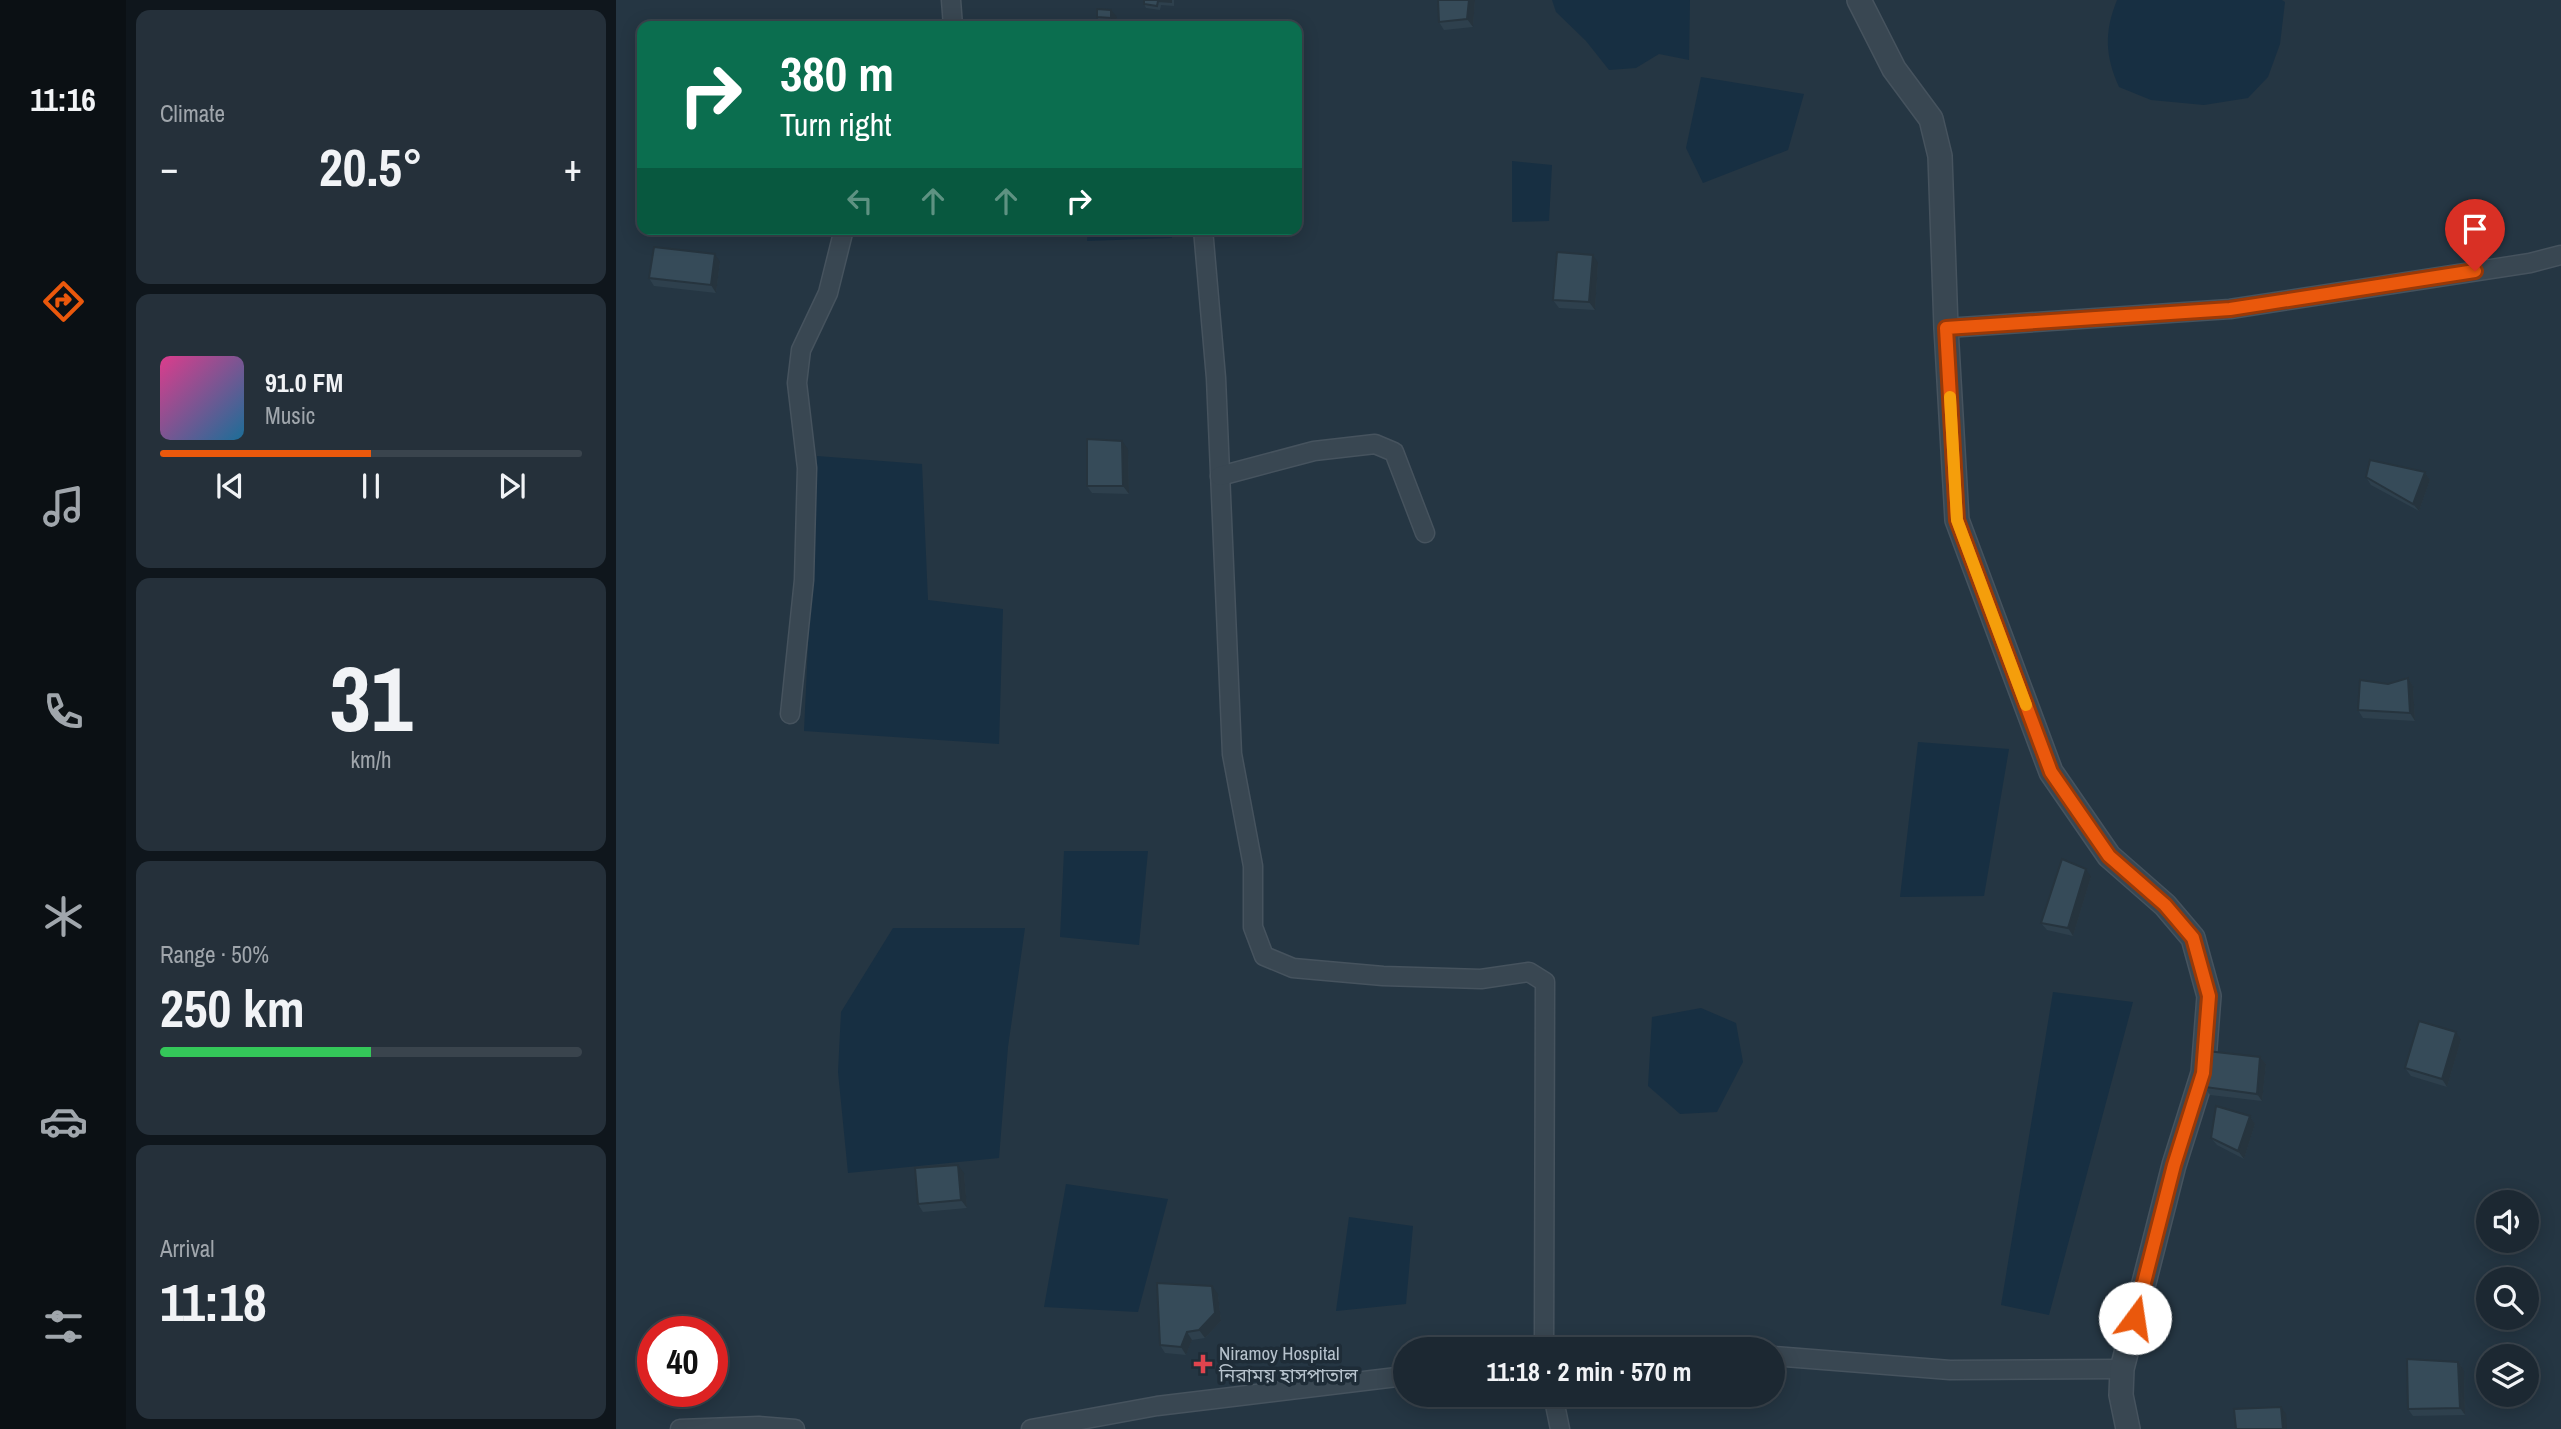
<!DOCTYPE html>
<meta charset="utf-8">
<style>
body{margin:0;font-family:"Archivo Narrow","Noto Sans Bengali",sans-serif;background:#25303a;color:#f1f3f6;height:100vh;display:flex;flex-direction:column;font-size:26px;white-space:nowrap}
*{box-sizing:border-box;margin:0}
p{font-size:23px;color:#a0a6ac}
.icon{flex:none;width:38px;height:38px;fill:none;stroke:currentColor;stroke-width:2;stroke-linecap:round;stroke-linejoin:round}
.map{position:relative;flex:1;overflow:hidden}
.drawer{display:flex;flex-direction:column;gap:10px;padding:10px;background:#0f161c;width:490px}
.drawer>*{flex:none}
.guide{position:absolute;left:21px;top:21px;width:665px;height:214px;border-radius:14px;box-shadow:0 4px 18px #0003,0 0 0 2px #3a444d;background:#0b6e4f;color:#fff;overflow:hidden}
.buttons{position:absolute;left:1860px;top:1190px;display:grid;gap:14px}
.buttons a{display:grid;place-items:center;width:63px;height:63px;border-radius:50%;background:#1c2832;box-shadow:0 4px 18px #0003,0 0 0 2px #3a444d;font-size:35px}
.speed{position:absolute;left:21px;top:1316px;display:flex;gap:14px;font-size:35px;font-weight:700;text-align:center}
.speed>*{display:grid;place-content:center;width:91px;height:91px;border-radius:50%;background:#1c2832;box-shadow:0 4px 18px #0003,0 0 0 2px #3a444d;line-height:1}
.speed .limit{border:10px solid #d22;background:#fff;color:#111}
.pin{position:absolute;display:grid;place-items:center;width:60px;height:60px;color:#fff;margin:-72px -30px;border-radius:50% 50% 50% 0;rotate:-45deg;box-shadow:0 0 7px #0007}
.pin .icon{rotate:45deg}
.me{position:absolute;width:77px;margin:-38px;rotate:14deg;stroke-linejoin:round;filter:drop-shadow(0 0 5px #0008)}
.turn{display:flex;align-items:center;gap:24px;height:147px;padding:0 28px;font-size:32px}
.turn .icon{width:91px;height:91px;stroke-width:2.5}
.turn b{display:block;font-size:49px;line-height:60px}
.lanes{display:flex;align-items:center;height:66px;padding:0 28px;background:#0003;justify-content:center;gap:35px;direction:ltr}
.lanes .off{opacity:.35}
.big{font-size:52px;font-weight:700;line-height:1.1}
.drawer .tile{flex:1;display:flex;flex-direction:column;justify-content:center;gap:10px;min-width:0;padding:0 24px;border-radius:14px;background:#25303a}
.drawer .dial{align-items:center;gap:0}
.dial b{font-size:91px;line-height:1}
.song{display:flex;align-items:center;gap:21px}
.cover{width:84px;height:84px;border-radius:10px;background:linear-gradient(135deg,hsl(330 70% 55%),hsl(200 70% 35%))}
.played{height:7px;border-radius:4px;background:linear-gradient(90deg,#ea580c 50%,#3a444d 50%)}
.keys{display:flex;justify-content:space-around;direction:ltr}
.heat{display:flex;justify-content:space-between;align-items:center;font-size:38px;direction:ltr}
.charge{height:10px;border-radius:5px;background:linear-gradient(90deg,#34c759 50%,#3a444d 0)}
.trip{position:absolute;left:777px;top:1337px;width:392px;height:70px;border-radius:35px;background:#1c2832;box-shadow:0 4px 18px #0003,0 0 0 2px #3a444d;font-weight:700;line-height:70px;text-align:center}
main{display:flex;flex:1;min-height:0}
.dock{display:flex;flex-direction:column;width:126px;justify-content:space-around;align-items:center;background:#0b1014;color:#a0a6ac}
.dock .icon{width:49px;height:49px}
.dock .current{color:#ea580c}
.dock b{font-size:32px;color:#f1f3f6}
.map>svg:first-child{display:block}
</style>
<main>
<nav class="dock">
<b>11:16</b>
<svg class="icon current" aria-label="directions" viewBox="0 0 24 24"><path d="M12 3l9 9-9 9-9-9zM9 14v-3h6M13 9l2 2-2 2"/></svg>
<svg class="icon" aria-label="music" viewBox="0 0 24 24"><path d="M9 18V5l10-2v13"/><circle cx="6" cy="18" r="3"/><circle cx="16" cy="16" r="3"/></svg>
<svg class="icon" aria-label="phone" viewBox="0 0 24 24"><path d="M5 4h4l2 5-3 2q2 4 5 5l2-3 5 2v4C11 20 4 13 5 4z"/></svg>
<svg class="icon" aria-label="climate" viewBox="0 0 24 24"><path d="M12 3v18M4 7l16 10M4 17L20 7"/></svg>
<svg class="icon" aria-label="car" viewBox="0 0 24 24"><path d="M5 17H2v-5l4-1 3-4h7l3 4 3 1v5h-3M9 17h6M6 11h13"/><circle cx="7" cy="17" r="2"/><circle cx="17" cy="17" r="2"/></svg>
<svg class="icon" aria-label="filters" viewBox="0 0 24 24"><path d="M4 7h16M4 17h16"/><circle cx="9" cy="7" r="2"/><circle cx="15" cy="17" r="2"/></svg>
</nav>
<section class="drawer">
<div class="tile"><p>Climate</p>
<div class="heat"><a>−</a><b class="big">20.5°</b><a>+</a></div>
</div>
<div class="tile">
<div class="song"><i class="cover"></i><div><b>91.0 FM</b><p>Music</p></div></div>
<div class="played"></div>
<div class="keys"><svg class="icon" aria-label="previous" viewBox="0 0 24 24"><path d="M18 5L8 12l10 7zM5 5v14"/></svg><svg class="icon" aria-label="pause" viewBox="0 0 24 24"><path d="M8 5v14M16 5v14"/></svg><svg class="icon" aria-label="next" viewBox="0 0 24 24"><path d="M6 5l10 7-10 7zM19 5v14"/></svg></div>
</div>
<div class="tile dial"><b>31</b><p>km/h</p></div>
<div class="tile"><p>Range · 50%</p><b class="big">250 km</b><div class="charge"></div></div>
<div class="tile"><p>Arrival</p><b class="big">11:18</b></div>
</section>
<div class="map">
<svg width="1945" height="1429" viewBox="0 0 1945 1429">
<rect width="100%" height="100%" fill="#253643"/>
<g fill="#172f42">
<path d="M936 0H1074L1073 60 1043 54 1020 68 993 70 970 41 940 12Z"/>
<path d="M1501 0H1666L1669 2 1664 44 1652 77 1632 98 1588 105 1535 100 1503 87C1489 56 1488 32 1501 0Z"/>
<path d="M1085 77 1188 94 1172 150 1087 183 1070 148Z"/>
<path d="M896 161 936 165 933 221 896 222Z"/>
<path d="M472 229H556V238L471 241Z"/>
<path d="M201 456 306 464 312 600 387 609 383 744 188 731Z"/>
<path d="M1302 742 1393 749 1368 896 1284 897Z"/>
<path d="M448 851H532L523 945 444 937Z"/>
<path d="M277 928H409L392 1047 383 1158 232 1173 222 1072 225 1012Z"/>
<path d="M1437 992 1517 1002 1433 1315 1385 1305Z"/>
<path d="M1085 1008 1120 1023 1127 1062 1101 1112 1064 1114 1032 1086 1036 1017Z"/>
<path d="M450 1184 552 1199 522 1312 428 1307Z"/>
<path d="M733 1217 797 1226 790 1304 720 1311Z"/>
</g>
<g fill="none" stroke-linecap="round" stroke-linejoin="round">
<g stroke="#46535e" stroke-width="21">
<g id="minor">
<path d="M335 0 337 26"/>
<path d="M587 229 600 378 616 754 637 866V927L648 956 677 968 767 976 865 979 913 972 929 982 928 1349"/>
<path d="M1330 328 1614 309 1914 263 1945 255"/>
<path d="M604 476 698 451 759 444 778 452 809 533"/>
<path d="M174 714 188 580 191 468 181 383 185 350 212 293 228 229"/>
<path d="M1157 1356 1334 1370 1506 1369"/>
<path d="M937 1395 944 1429"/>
<path d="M64 1429 143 1426 179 1429"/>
<path d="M415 1429 541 1406 789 1376"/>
</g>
</g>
<g stroke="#46535e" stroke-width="26">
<path id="tertiary" d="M1243 0 1278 69 1315 119 1324 156 1330 328 1341 520 1435 772 1493 856 1549 905 1577 938 1593 996 1587 1073 1558 1165 1506 1369 1505 1395 1512 1429"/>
</g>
<use href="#minor" stroke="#394752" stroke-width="18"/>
<use href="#tertiary" stroke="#394752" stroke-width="23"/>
</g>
<g fill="#2e404d">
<path d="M528 0H558V6L545 5 544 10 530 8 528 4Z"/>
<path d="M822 0H859L857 27 828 30 823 22Z"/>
<path d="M481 17H501L500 26 486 25Z"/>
<path d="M104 262 100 293 38 286 33 278Z"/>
<path d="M982 263 979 310 943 308 937 300Z"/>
<path d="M512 449 513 494 476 493 471 486Z"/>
<path d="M1809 472 1814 480 1803 511 1755 485 1750 477Z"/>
<path d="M1792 678 1797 686 1799 721 1747 718 1742 710Z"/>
<path d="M1475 877 1457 936 1431 930 1425 923Z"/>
<path d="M1845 1040 1831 1087 1795 1076 1789 1068Z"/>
<path d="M1644 1057 1650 1064 1646 1101 1594 1095 1589 1087Z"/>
<path d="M1634 1116 1639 1124 1628 1159 1601 1145 1595 1138Z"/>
<path d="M348 1173 351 1208 307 1212 302 1204Z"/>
<path d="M602 1294 605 1321 589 1338 576 1340 570 1355 549 1353 544 1345Z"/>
<path d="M1842 1362 1848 1370 1849 1415 1797 1416 1792 1409Z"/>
</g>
<g fill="#26343e">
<path d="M853 0H859L857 27 851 19Z"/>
<path d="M495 10 501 17 500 26 495 18Z"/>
<path d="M99 254 104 262 100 293 95 285Z"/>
<path d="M977 255 982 263 979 310 973 302Z"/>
<path d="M506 441 512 449 513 494 507 486Z"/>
<path d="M1809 472 1814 480 1803 511 1797 504Z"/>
<path d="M1792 678 1797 686 1799 721 1794 713Z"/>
<path d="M1470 869 1475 877 1457 936 1452 928Z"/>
<path d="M1840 1032 1845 1040 1831 1087 1826 1079Z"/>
<path d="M1644 1057 1650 1064 1646 1101 1641 1094Z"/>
<path d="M1634 1116 1639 1124 1628 1159 1622 1151Z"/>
<path d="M342 1165 348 1173 351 1208 345 1200Z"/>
<path d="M596 1286 602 1294 605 1321 589 1338 583 1330Z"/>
<path d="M571 1332 576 1340 570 1355 565 1347Z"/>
<path d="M1842 1362 1848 1370 1849 1415 1844 1408Z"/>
<path d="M1665 1407 1670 1414 1671 1429H1667Z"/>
</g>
<g fill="#364b59" stroke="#26343e" stroke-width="2">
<path d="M528 0H555V2L542 1 541 6 528 4Z"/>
<path d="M822 0H853L851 19 823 22Z"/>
<path d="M481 9 495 10V18L481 17Z"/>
<path d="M38 247 99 254 95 285 33 278Z"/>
<path d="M941 252 977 255 973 302 937 300Z"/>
<path d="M471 439 506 441 507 486H471Z"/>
<path d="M1754 460 1809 472 1797 504 1750 477Z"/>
<path d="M1792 678 1794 713 1742 710 1744 680 1772 684Z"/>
<path d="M1446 859 1470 869 1452 928 1425 923Z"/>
<path d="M1803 1021 1840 1032 1826 1079 1789 1068Z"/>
<path d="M1591 1051 1644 1057 1641 1094 1589 1087Z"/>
<path d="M1600 1106 1634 1116 1622 1151 1595 1138Z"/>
<path d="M342 1165 345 1200 302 1204 299 1168Z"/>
<path d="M541 1283 596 1286 599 1313 583 1330 571 1332 565 1347 544 1345Z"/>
<path d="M1791 1359 1842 1362 1844 1408 1792 1409Z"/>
<path d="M1665 1407 1667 1429H1620L1618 1409Z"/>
</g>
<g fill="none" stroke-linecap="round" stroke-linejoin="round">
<g stroke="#983908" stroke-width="18">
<path id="route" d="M1519 1318 1558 1165 1587 1073 1593 996 1577 938 1549 905 1493 856 1435 772 1341 520 1330 328 1614 309 1859 271"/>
</g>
<use href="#route" stroke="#ea580c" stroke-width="12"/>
<path stroke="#f59e0b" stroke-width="12" d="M1334 397 1341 520 1410 705"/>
</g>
<path fill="#e0444e" stroke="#1e2c37" stroke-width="2.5" d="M583.5 1353.5h7v7h7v7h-7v7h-7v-7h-7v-7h7z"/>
<g text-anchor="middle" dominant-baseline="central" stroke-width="7" stroke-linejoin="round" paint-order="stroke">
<g font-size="19" fill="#b6c2cc" stroke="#1e2c37" text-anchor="start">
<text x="603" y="1353">Niramoy Hospital<tspan x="603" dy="22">নিরাময় হাসপাতাল</tspan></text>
</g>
</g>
</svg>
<div class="buttons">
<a><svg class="icon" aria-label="sound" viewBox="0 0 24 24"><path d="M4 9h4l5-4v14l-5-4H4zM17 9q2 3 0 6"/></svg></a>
<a><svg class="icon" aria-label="search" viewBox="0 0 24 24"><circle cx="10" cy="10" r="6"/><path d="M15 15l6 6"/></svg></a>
<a><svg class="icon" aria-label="layers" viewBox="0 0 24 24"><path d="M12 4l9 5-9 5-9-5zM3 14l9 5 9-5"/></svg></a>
</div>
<div class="speed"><div class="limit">40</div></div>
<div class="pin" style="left:1859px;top:271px;background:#d93025"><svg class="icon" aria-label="arrive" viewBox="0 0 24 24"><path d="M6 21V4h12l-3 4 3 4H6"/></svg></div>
<svg class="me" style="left:1519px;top:1318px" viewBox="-20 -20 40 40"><circle r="19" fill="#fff"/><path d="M0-13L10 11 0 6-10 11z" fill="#ea580c"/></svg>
<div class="trip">11:18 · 2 min · 570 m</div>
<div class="guide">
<div class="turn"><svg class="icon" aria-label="right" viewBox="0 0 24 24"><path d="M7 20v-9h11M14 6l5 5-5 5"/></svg><div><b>380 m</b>Turn right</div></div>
<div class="lanes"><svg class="icon off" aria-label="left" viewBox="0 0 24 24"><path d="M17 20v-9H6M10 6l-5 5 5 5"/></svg><svg class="icon off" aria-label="ahead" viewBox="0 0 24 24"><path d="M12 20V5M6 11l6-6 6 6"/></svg><svg class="icon off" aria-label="ahead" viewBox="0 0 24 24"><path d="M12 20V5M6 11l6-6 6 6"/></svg><svg class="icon" aria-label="right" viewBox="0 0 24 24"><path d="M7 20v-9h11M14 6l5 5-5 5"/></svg></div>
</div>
</div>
</main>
